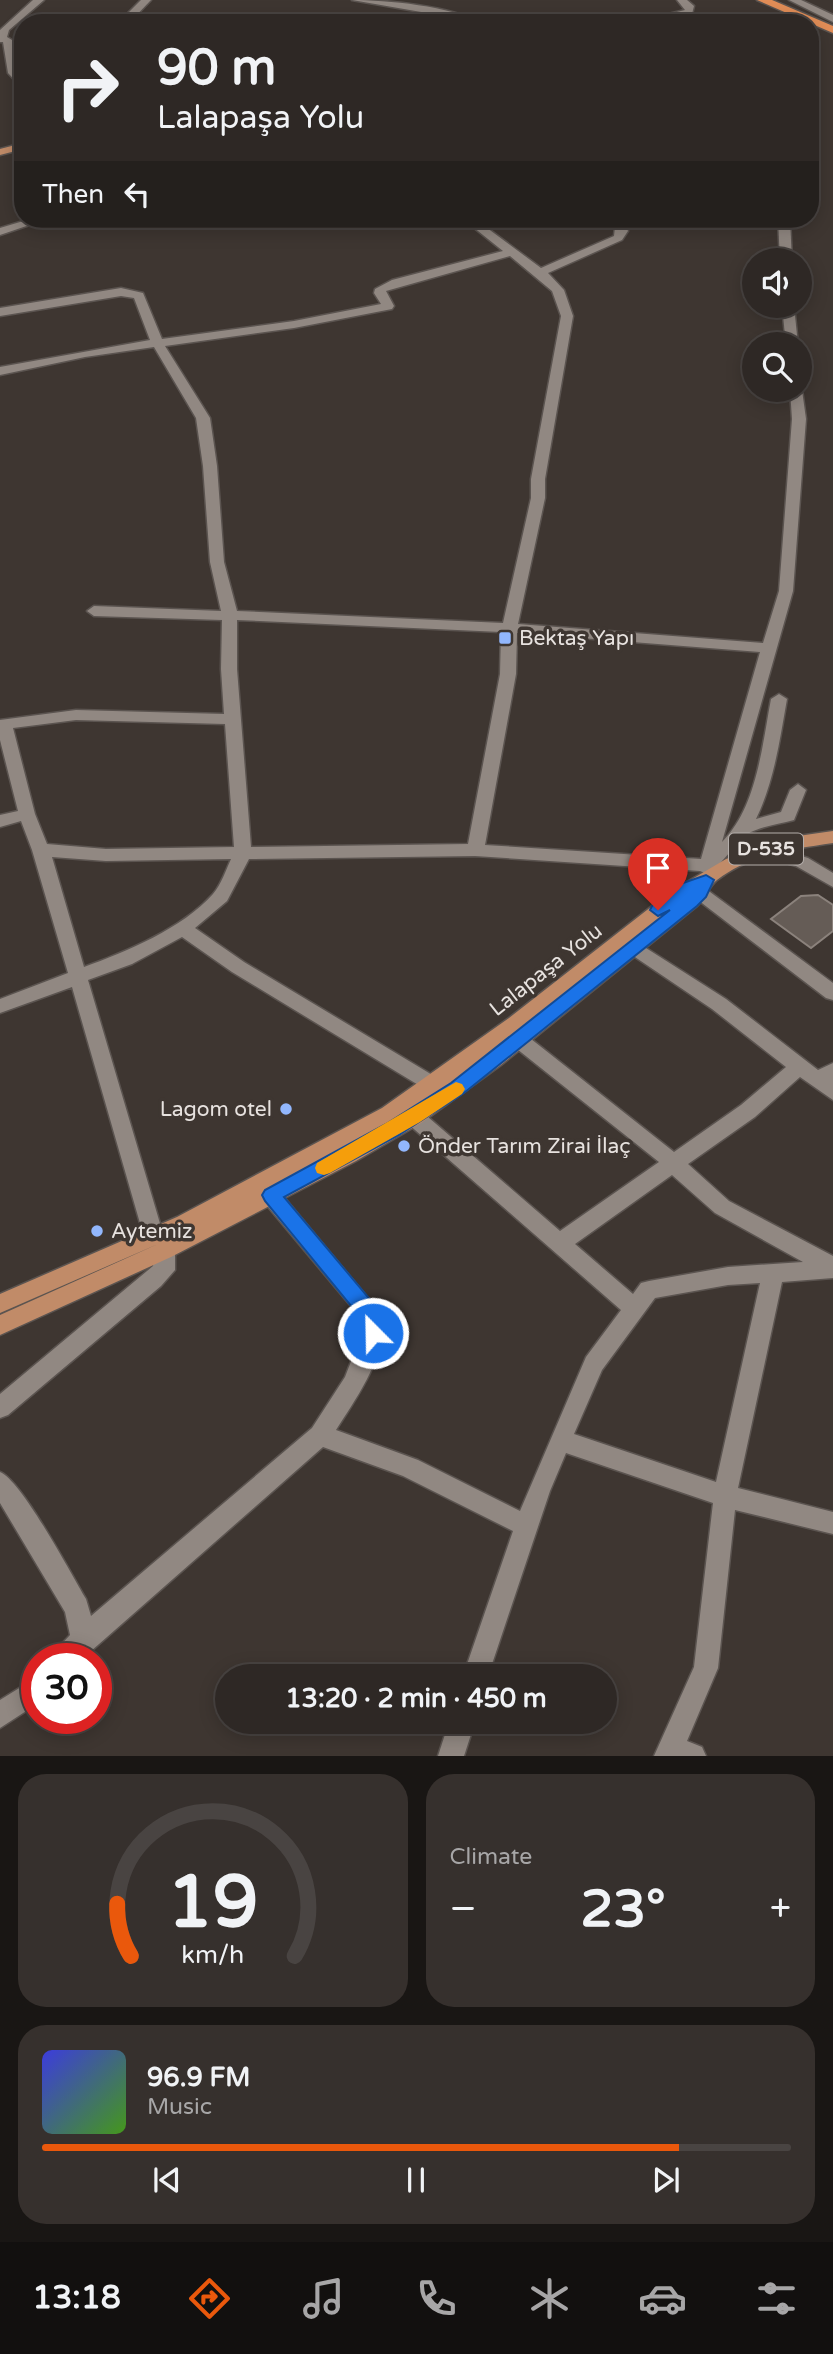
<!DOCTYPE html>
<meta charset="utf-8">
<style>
body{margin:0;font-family:"Varela Round",sans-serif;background:#36302d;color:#f1f3f6;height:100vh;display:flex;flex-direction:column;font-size:26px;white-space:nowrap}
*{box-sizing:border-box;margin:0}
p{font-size:23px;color:#a7a6a7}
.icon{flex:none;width:38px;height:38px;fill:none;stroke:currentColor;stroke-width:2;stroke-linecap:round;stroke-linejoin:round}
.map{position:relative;height:1756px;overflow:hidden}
.sheet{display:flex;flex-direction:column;gap:18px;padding:18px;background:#191614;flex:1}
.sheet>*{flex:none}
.guide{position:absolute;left:14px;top:14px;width:805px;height:214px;border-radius:28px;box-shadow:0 4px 18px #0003,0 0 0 2px #494442;background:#2e2825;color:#f1f3f6;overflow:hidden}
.tools{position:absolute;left:742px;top:248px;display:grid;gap:14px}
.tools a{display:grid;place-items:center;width:70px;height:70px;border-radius:50%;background:#2e2825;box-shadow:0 4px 18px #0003,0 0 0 2px #494442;font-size:35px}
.speed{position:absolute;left:21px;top:1643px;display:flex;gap:14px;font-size:35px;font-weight:700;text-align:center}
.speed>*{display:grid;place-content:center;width:91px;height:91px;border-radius:50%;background:#2e2825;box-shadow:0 4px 18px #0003,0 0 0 2px #494442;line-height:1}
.speed .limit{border:10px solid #d22;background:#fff;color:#111}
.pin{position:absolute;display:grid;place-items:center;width:60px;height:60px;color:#fff;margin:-72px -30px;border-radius:50% 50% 50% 0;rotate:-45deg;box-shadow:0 0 7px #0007}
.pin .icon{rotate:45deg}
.me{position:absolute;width:77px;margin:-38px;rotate:337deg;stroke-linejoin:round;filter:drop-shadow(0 0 5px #0008)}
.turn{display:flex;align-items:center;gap:24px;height:147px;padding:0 28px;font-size:32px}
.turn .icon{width:91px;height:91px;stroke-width:2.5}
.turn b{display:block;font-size:49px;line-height:60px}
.then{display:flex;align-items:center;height:66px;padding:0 28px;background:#0003;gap:14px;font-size:26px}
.big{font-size:52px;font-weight:700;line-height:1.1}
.sheet .widget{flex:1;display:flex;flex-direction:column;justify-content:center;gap:10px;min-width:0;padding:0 24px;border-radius:28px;background:#36302d}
.sheet .dial{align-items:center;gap:0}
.dial svg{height:182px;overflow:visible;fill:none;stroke:#494442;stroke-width:7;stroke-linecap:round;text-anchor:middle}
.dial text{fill:#f1f3f6;stroke:none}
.song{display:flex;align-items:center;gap:21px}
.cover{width:84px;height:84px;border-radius:10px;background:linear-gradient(135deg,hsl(240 70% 55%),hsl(100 70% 35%))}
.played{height:7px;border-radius:4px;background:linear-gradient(90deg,#ea580c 85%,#494442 85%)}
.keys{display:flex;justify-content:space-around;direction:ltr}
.heat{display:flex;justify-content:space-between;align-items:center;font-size:38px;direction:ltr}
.sheet .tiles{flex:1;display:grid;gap:18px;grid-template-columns:1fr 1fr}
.widget:last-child{grid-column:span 2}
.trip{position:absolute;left:215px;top:1664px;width:402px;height:70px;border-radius:35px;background:#2e2825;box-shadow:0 4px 18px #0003,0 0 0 2px #494442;font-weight:700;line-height:70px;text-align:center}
.tab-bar{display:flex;height:112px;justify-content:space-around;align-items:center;background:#12100f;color:#a7a6a7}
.tab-bar .icon{width:49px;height:49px}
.tab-bar .active{color:#ea580c}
.tab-bar b{font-size:32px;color:#f1f3f6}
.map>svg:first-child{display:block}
</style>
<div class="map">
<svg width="833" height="1756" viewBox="0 0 833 1756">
<rect width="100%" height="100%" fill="#3e3631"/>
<path fill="#655c56" stroke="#8b827c" stroke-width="2" d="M818 895 833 905V931L811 948 771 919 801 896Z"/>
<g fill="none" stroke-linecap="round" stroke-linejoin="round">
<g stroke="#5b5450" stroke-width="3">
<g id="minor">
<path d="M33 0H44L9 30 7 37 12 40C14 54 23 78 23 89L8 73 3 42H0V30Z"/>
<path d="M141 0H151L129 23H118Z"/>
<path d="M352 0C386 0 452 6 481 23H464L427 13Z"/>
<path d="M677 0H687L694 6 692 14 651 23H631L685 10Z"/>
<path d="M789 0H801L833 15V22Z"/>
<path d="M30 219H47L0 235V228Z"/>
<path d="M463 219H475L541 268 614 236 615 227 605 219C616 219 624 219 628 231L622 240 548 273 564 290 573 316 545 479V498L518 624 763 643 779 591 792 419 790 390H800V387L802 390 806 419 793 591 722 842C757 807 762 746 771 699L779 694 787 699C780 739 774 782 756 819L781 812 790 790 798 784 806 790 794 820C780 824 763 826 751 832 746 834 716 867 713 872L707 874 700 871 475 856 249 859 227 901 195 928 244 962 439 1079 442 1084 439 1089 432 1092 425 1089 232 972 182 937 132 964 88 980 164 1237 162 1243 171 1245 175 1251V1270L161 1286 8 1415 0 1418V1394L153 1266 156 1245 147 1243 144 1237 72 987 0 1013V999L68 973 32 850 21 821 0 827V815L18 811 0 740V720L76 710 224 714 221 669 222 620 94 616 87 611 94 606 221 611 210 562 203 466 196 418 154 347 85 357 0 375V367L150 340 134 298 121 296 0 316V308L121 288 143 293 162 339 294 321 381 304 374 293 375 289 392 280 503 251ZM510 256 552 291 561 316 531 479V498L503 623 237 611 224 562 217 466 210 418 165 346 294 328 392 309 394 306 386 291ZM237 620 501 632 500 674 468 844 251 847 237 669ZM517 633 760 652 701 859 485 845 516 674ZM76 720 225 724 234 847 106 849 47 844 35 814 13 728ZM52 857 106 861 231 859C226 870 221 885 213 894 183 928 126 952 84 967Z"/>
<path d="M778 219H790L792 261H780Z"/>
<path d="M782 306H794L798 345H786Z"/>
<path d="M762 844 808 858 833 873V887L796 866 756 854 753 850Z"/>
<path d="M700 887 706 889 833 983V1000L826 998 694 897 691 893 694 889Z"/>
<path d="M635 941 726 999 818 1070 833 1063V1100L800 1077 755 1117 688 1164 729 1201 833 1256V1278L782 1282 738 1488 833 1512V1534L735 1510 718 1668 687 1741 702 1747 706 1756H654L694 1667 713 1503 566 1453 550 1491 488 1676H463L513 1531 403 1476 323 1447 82 1659H53L56 1650 70 1635 65 1612 0 1503V1472C22 1481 71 1574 86 1599L91 1616 312 1428 345 1377 362 1333 361 1318 264 1202 261 1196 264 1190 271 1187 278 1190 382 1315C387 1356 357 1397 336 1430L418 1460 520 1511 586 1357 621 1310 407 1123 404 1117 407 1111 414 1109 421 1111 560 1231 659 1162 512 1045 509 1040 512 1035 519 1033 526 1035 674 1152 741 1105 786 1067 712 1009 629 953 626 948 629 943ZM672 1175 715 1213 803 1262 728 1267 649 1281 641 1283 633 1294 575 1244ZM760 1283 716 1482 574 1434 602 1370 655 1298 728 1285Z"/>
<path d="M37 1677V1704L0 1728V1700Z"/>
<path d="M449 1722H475L464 1756H438Z"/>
</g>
</g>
<g stroke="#5b5450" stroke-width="3">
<g id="major">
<path d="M23 143V149L0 155V149Z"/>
<path d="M833 831V843C793 849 750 854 717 880 709 886 705 899 697 906L501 1065 421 1123 356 1161 171 1257 0 1335V1315L158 1244 0 1313V1294L177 1217 382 1108 509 1018 670 892 726 859 784 838Z"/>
</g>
</g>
<g stroke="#5b5450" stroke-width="3">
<path id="highway" d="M757 0H772L833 26V33Z"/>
</g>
<use href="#minor" fill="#918882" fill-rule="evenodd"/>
<use href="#major" fill="#c18b68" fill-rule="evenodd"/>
<use href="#highway" fill="#e18d57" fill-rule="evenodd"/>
</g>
<path fill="#1a73e8" stroke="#114b97" stroke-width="2" d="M706 875 714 880 706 897 697 906 464 1093 399 1135 284 1197 378 1309 383 1333 380 1340 373 1342 366 1340 361 1318 265 1201 262 1195 265 1190 386 1124 451 1083 670 910 658 916 650 910 652 906 683 883Z"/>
<path fill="#f59e0b" d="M456 1082 462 1084 465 1089 462 1094 420 1122 330 1173 324 1175 317 1173 315 1168 317 1163Z"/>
<g fill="#92b7fd" stroke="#3e3631" stroke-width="2.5">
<rect x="498" y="631" width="14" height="14" rx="3.5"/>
<circle cx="286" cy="1109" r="7"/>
<circle cx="404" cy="1146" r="7"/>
<circle cx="97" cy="1231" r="7"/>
</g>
<g text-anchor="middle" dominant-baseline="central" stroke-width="7" stroke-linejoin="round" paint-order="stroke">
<rect fill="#3e3631" stroke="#b4aeab" stroke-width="2" x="729" y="833.5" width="74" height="31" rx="5"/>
<g font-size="19" font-weight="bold" fill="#e7e2df">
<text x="766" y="849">D-535</text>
</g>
<g font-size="21" fill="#e7e2df" stroke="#3e3631" text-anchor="start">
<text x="519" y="638">Bektaş Yapı</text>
<text x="272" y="1109" text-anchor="end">Lagom otel</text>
<text x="418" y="1146">Önder Tarım Zirai İlaç</text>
<text x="111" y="1231">Aytemiz</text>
</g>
<g font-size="21" fill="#e7e2df" stroke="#3e3631">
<text transform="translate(546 970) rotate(-38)">Lalapaşa Yolu</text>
</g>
</g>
</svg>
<div class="tools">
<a><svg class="icon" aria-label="sound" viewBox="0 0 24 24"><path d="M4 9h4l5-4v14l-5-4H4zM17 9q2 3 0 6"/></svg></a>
<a><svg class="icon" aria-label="search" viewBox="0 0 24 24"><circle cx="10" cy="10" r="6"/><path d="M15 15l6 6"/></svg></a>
</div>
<div class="speed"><div class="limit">30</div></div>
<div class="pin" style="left:658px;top:910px;background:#d93025"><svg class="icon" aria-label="arrive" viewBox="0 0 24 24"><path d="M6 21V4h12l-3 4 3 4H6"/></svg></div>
<svg class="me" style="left:373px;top:1333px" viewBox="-20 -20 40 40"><circle r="17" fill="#1a73e8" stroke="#fff" stroke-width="3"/><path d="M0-11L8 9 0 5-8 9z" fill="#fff"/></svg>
<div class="trip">13:20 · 2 min · 450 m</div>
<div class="guide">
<div class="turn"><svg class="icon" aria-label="right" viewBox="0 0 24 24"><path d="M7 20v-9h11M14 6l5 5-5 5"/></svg><div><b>90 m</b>Lalapaşa Yolu</div></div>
<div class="then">Then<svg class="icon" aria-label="left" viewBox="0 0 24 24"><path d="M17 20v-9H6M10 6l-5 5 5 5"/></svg></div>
</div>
</div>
<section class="sheet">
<div class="tiles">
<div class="widget dial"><svg viewBox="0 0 100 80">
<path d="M14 69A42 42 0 1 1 86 69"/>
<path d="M14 69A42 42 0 0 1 8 46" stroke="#ea580c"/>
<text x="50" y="56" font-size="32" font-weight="700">19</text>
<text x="50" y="72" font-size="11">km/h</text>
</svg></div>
<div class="widget"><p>Climate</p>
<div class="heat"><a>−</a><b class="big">23°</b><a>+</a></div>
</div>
<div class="widget">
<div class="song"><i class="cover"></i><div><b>96.9 FM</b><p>Music</p></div></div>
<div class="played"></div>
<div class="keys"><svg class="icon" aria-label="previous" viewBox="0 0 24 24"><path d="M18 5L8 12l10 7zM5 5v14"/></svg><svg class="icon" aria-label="pause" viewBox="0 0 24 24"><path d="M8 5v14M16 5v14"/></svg><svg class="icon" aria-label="next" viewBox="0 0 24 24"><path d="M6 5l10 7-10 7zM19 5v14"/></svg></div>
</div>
</div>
</section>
<nav class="tab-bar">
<b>13:18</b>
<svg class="icon active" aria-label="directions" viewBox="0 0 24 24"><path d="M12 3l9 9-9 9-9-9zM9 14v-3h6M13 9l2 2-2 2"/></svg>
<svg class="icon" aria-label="music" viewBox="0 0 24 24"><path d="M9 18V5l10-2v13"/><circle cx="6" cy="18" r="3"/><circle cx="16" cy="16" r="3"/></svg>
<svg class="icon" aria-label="phone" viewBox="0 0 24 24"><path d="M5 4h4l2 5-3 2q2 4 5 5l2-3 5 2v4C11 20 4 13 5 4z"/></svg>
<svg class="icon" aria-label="climate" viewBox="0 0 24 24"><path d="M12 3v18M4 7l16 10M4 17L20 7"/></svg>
<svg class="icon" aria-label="car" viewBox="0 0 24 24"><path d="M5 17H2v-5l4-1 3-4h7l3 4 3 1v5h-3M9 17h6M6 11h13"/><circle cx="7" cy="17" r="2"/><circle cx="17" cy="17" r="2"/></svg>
<svg class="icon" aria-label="filters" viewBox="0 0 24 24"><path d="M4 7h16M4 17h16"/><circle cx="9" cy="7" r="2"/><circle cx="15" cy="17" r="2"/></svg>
</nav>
